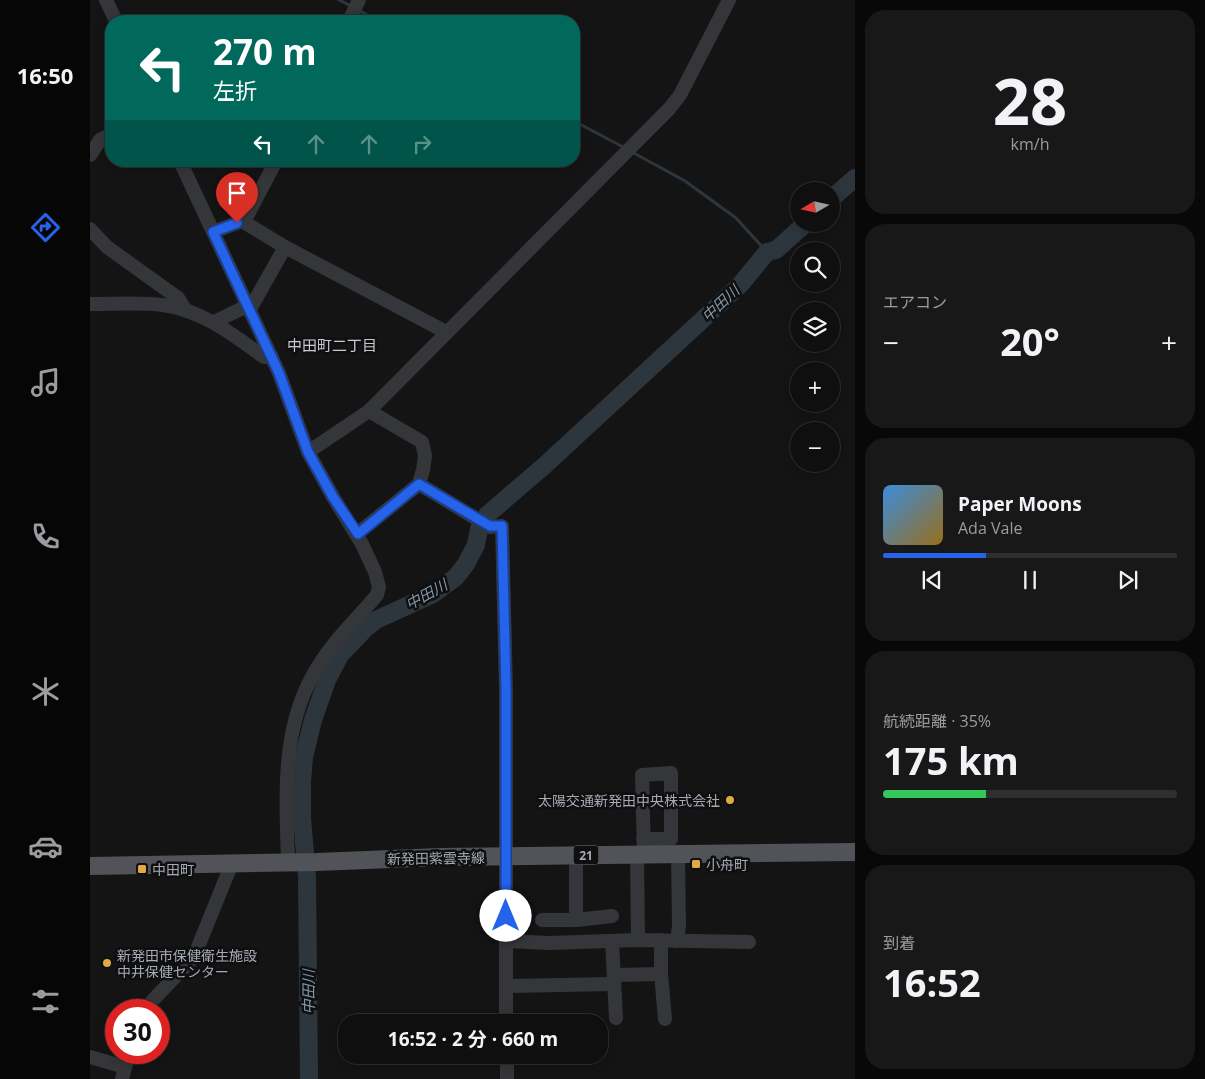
<!DOCTYPE html>
<html lang="ja">
<meta charset="utf-8">
<style>
body{margin:0;font-family:"Open Sans","Noto Sans JP",sans-serif;background:#181819;color:#f1f3f6;height:100vh;display:flex;flex-direction:column;font-size:19px;white-space:nowrap}
*{box-sizing:border-box;margin:0}
p{font-size:16px;color:#9b9c9f}
.icon{flex:none;width:28px;height:28px;fill:none;stroke:currentColor;stroke-width:2;stroke-linecap:round;stroke-linejoin:round}
.map{position:relative;flex:1;overflow:hidden}
.drawer{display:flex;flex-direction:column;gap:10px;padding:10px;background:#080809;width:350px}
.drawer>*{flex:none}
.guide{position:absolute;left:15px;top:15px;width:475px;height:152px;border-radius:20px;box-shadow:0 2px 12px #0003,0 0 0 1px #2f2f30;background:#00695c;color:#fff;overflow:hidden}
.needle{width:32px;rotate:261deg}
.buttons{position:absolute;left:700px;top:182px;display:grid;gap:10px}
.buttons a{display:grid;place-items:center;width:50px;height:50px;border-radius:50%;background:#0f0f10;box-shadow:0 2px 12px #0003,0 0 0 1px #2f2f30;font-size:25px}
.speed{position:absolute;left:15px;top:999px;display:flex;gap:10px;font-size:25px;font-weight:700;text-align:center}
.speed>*{display:grid;place-content:center;width:65px;height:65px;border-radius:50%;background:#0f0f10;box-shadow:0 2px 12px #0003,0 0 0 1px #2f2f30;line-height:1}
.speed .limit{border:8px solid #d22;background:#fff;color:#111}
.pin{position:absolute;display:grid;place-items:center;width:42px;height:42px;color:#fff;margin:-51px -21px;border-radius:50% 50% 50% 0;rotate:-45deg;box-shadow:0 0 5px #0007}
.pin .icon{rotate:45deg}
.me{position:absolute;width:55px;margin:-28px;rotate:0deg;stroke-linejoin:round;filter:drop-shadow(0 0 4px #0008)}
.turn{display:flex;align-items:center;gap:18px;height:105px;padding:0 25px;font-size:22px}
.turn .icon{width:65px;height:65px;stroke-width:2.5}
.turn b{display:block;font-size:35px;line-height:42px}
.lanes{display:flex;align-items:center;height:48px;padding:0 25px;background:#0003;justify-content:center;gap:25px;direction:ltr}
.lanes .off{opacity:.35}
.big{font-size:38px;font-weight:700;line-height:1.1}
.drawer .tile{flex:1;display:flex;flex-direction:column;justify-content:center;gap:8px;min-width:0;padding:0 18px;border-radius:20px;background:#181819}
.drawer .dial{align-items:center;gap:0}
.dial b{font-size:65px;line-height:1}
.song{display:flex;align-items:center;gap:15px}
.cover{width:60px;height:60px;border-radius:8px;background:linear-gradient(135deg,hsl(210 70% 55%),hsl(40 70% 35%))}
.played{height:5px;border-radius:2px;background:linear-gradient(90deg,#2563eb 35%,#2f2f30 35%)}
.keys{display:flex;justify-content:space-around;direction:ltr}
.heat{display:flex;justify-content:space-between;align-items:center;font-size:28px;direction:ltr}
.charge{height:8px;border-radius:4px;background:linear-gradient(90deg,#34c759 35%,#2f2f30 0)}
.trip{position:absolute;left:248px;top:1014px;width:270px;height:50px;border-radius:20px;background:#0f0f10;box-shadow:0 2px 12px #0003,0 0 0 1px #2f2f30;font-weight:700;line-height:50px;text-align:center}
main{display:flex;flex:1;min-height:0}
.dock{display:flex;flex-direction:column;width:90px;justify-content:space-around;align-items:center;background:#060606;color:#9b9c9f}
.dock .icon{width:35px;height:35px}
.dock .active{color:#2563eb}
.dock b{font-size:22px;color:#f1f3f6}
.map>svg:first-child{display:block}
</style>
<main>
<nav class="dock">
<b>16:50</b>
<svg class="icon active" aria-label="directions" viewBox="0 0 24 24"><path d="M12 3l9 9-9 9-9-9zM9 14v-3h6M13 9l2 2-2 2"/></svg>
<svg class="icon" aria-label="music" viewBox="0 0 24 24"><path d="M9 18V5l10-2v13"/><circle cx="6" cy="18" r="3"/><circle cx="16" cy="16" r="3"/></svg>
<svg class="icon" aria-label="phone" viewBox="0 0 24 24"><path d="M5 4h4l2 5-3 2q2 4 5 5l2-3 5 2v4C11 20 4 13 5 4z"/></svg>
<svg class="icon" aria-label="climate" viewBox="0 0 24 24"><path d="M12 3v18M4 7l16 10M4 17L20 7"/></svg>
<svg class="icon" aria-label="car" viewBox="0 0 24 24"><path d="M5 17H2v-5l4-1 3-4h7l3 4 3 1v5h-3M9 17h6M6 11h13"/><circle cx="7" cy="17" r="2"/><circle cx="17" cy="17" r="2"/></svg>
<svg class="icon" aria-label="filters" viewBox="0 0 24 24"><path d="M4 7h16M4 17h16"/><circle cx="9" cy="7" r="2"/><circle cx="15" cy="17" r="2"/></svg>
</nav>
<div class="map">
<svg width="765" height="1079" viewBox="0 0 765 1079">
<rect width="100%" height="100%" fill="#141415"/>
<g fill="none" stroke-linecap="round" stroke-linejoin="round">
<g stroke="#2e363d" stroke-width="3">
<path d="M249 0 261 6"/>
<path d="M268 10 290 21"/>
<path d="M484 121 535 148"/>
<path d="M542 152 595 181 646 218 677 252"/>
</g>
<g stroke="#2e363d" stroke-width="18">
<path d="M741 199 765 178"/>
<path d="M219 1079 217 877 212 818V782L214 757 223 720 237 680 250 655 276 628 286 620 343 594 366 577 376 564 386 545 389 529 397 515 454 466 650 285 677 252 686 250 715 224"/>
</g>
<g stroke="#35363a" stroke-width="14">
<path d="M16 0 26 21"/>
<path d="M259 21 269 0"/>
<path d="M0 155 10 140 21 134"/>
<path d="M90 161 189 373 218 452 243 497 272 544 285 572 289 587 287 595C265 621 239 645 223 675 191 732 196 799 198 861"/>
<path d="M152 221 195 247 356 332"/>
<path d="M0 229 17 247 88 298 96 311"/>
<path d="M123 232 152 221 158 214 186 161"/>
<path d="M0 304C23 304 51 302 73 305 112 310 143 335 174 357H182"/>
<path d="M159 311 195 247"/>
<path d="M124 322 157 306"/>
<path d="M218 452 279 411 579 109 590 95 639 0"/>
<path d="M329 484 400 527 412 526 416 690V1022"/>
<path d="M267 534 329 484 333 470 335 456 332 442 279 411"/>
<path d="M553 839H581V773L552 775 554 854"/>
<path d="M547 855 548 940"/>
<path d="M452 920H486L522 916"/>
<path d="M486 920V855"/>
<path d="M571 940V974L575 1019"/>
<path d="M416 941 459 943 548 940 659 942"/>
<path d="M522 941 526 1018"/>
<path d="M587 941 589 926 588 854"/>
<path d="M524 975 571 974"/>
<path d="M417 986 524 984"/>
<path d="M58 1010 62 1001 104 957 142 863"/>
<path d="M417 1055V1079"/>
<path d="M0 1057 35 1067"/>
<path d="M32 1079 39 1052"/>
</g>
<path stroke="#515358" stroke-width="18" d="M0 866 227 862 351 857 765 852"/>
</g>
<g fill="none" stroke-linecap="round" stroke-linejoin="round">
<g stroke="#184099" stroke-width="12">
<path id="route" d="M147 223 123 232 189 373 218 452 243 497 268 534 329 484 400 526H412L416 690V916"/>
</g>
<use href="#route" stroke="#2563eb" stroke-width="9"/>
</g>
<g fill="#e1aa40" stroke="#0f0f10" stroke-width="2">
<circle cx="640" cy="800" r="5"/>
<rect x="601" y="859" width="10" height="10" rx="2.5"/>
<rect x="47" y="864" width="10" height="10" rx="2.5"/>
<circle cx="17" cy="963" r="5"/>
</g>
<g text-anchor="middle" dominant-baseline="central" stroke-width="5" stroke-linejoin="round" paint-order="stroke">
<rect fill="#0f0f10" stroke="#797c83" stroke-width="1" x="483.5" y="845.5" width="25" height="19" rx="4"/>
<g font-size="12" font-weight="bold" fill="#a6abb4">
<text x="496" y="855">21</text>
</g>
<g font-size="14" fill="#a6abb4" stroke="#0f0f10" text-anchor="start">
<text x="630" y="800" text-anchor="end">太陽交通新発田中央株式会社</text>
<text x="616" y="864">小舟町</text>
<text x="62" y="869">中田町</text>
<text x="27" y="955">新発田市保健衛生施設<tspan x="27" dy="16">中井保健センター</tspan></text>
</g>
<g font-size="14" fill="#a6abb4" stroke="#0f0f10">
<text transform="translate(346 858) rotate(-1)">新発田紫雲寺線</text>
</g>
<g font-size="15" font-style="italic" fill="#8098ac" stroke="#0f0f10">
<text transform="translate(630 303) rotate(-43)">中田川</text>
<text transform="translate(336 594) rotate(-29)">中田川</text>
<text transform="translate(218 992) rotate(-90)">中田川</text>
</g>
<g font-size="15" fill="#c7cad1" stroke="#0f0f10">
<text x="242" y="345">中田町二丁目</text>
</g>
</g>
</svg>
<div class="buttons">
<a><svg class="needle" viewBox="-14 -14 28 28"><path d="M0-13l5 13h-10z" fill="#e53935"/><path d="M0 13l5-13h-10z" fill="#9b9c9f"/></svg></a>
<a><svg class="icon" aria-label="search" viewBox="0 0 24 24"><circle cx="10" cy="10" r="6"/><path d="M15 15l6 6"/></svg></a>
<a><svg class="icon" aria-label="layers" viewBox="0 0 24 24"><path d="M12 4l9 5-9 5-9-5zM3 14l9 5 9-5"/></svg></a>
<a>+</a>
<a>−</a>
</div>
<div class="speed"><div class="limit">30</div></div>
<div class="pin" style="left:147px;top:223px;background:#d93025"><svg class="icon" aria-label="arrive" viewBox="0 0 24 24"><path d="M6 21V4h12l-3 4 3 4H6"/></svg></div>
<svg class="me" style="left:416px;top:916px" viewBox="-20 -20 40 40"><circle r="19" fill="#fff"/><path d="M0-13L10 11 0 6-10 11z" fill="#2563eb"/></svg>
<div class="trip">16:52 · 2 分 · 660 m</div>
<div class="guide">
<div class="turn"><svg class="icon" aria-label="left" viewBox="0 0 24 24"><path d="M17 20v-9H6M10 6l-5 5 5 5"/></svg><div><b>270 m</b>左折</div></div>
<div class="lanes"><svg class="icon" aria-label="left" viewBox="0 0 24 24"><path d="M17 20v-9H6M10 6l-5 5 5 5"/></svg><svg class="icon off" aria-label="ahead" viewBox="0 0 24 24"><path d="M12 20V5M6 11l6-6 6 6"/></svg><svg class="icon off" aria-label="ahead" viewBox="0 0 24 24"><path d="M12 20V5M6 11l6-6 6 6"/></svg><svg class="icon off" aria-label="right" viewBox="0 0 24 24"><path d="M7 20v-9h11M14 6l5 5-5 5"/></svg></div>
</div>
</div>
<section class="drawer">
<div class="tile dial"><b>28</b><p>km/h</p></div>
<div class="tile"><p>エアコン</p>
<div class="heat"><a>−</a><b class="big">20°</b><a>+</a></div>
</div>
<div class="tile">
<div class="song"><i class="cover"></i><div><b>Paper Moons</b><p>Ada Vale</p></div></div>
<div class="played"></div>
<div class="keys"><svg class="icon" aria-label="previous" viewBox="0 0 24 24"><path d="M18 5L8 12l10 7zM5 5v14"/></svg><svg class="icon" aria-label="pause" viewBox="0 0 24 24"><path d="M8 5v14M16 5v14"/></svg><svg class="icon" aria-label="next" viewBox="0 0 24 24"><path d="M6 5l10 7-10 7zM19 5v14"/></svg></div>
</div>
<div class="tile"><p>航続距離 · 35%</p><b class="big">175 km</b><div class="charge"></div></div>
<div class="tile"><p>到着</p><b class="big">16:52</b></div>
</section>
</main>
